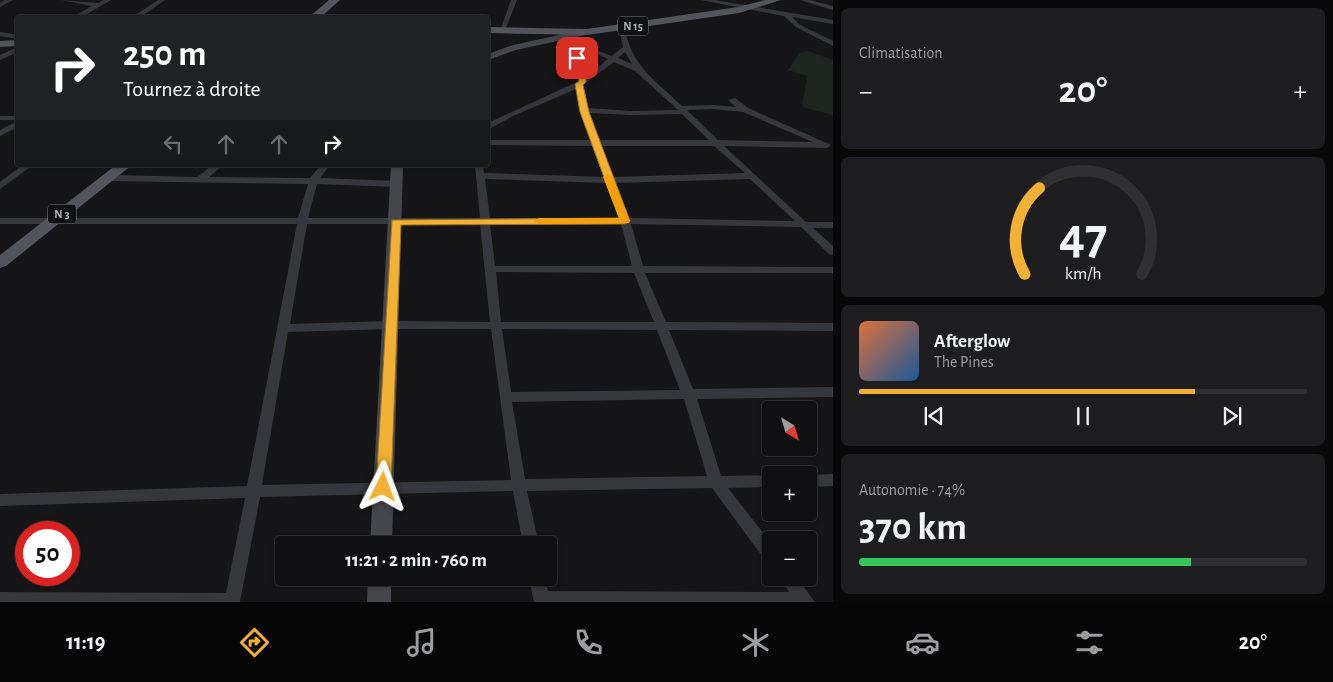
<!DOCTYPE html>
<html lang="fr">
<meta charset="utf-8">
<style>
body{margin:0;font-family:"Alegreya Sans",sans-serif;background:#1e1e20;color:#f1f3f6;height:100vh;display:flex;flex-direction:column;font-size:19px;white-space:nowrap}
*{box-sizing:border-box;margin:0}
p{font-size:16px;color:#9c9d9f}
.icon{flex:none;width:28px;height:28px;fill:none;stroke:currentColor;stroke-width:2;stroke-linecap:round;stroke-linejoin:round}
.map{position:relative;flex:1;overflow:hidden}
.drawer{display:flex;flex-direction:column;gap:8px;padding:8px;background:#09090a;width:500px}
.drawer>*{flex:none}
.banner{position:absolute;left:15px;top:15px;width:475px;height:152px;border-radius:5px;box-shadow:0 1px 4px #0004,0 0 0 1px #303032;background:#202124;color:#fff;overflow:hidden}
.needle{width:32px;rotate:143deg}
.tools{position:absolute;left:762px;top:401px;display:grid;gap:10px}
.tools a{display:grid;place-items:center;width:55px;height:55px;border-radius:5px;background:#101012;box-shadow:0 1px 4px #0004,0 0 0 1px #303032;font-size:25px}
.speed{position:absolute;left:15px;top:521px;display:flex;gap:10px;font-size:25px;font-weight:700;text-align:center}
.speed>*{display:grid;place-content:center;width:65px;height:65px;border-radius:50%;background:#101012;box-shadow:0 1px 4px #0004,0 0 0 1px #303032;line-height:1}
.speed .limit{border:8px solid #d22;background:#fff;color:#111}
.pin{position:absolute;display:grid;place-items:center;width:42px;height:42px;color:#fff;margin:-21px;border-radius:10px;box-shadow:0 2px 8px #0006}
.me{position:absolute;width:55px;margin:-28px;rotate:3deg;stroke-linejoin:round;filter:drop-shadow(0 0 4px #0008)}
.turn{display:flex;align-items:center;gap:18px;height:105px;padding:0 25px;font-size:22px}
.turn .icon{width:65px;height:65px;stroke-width:2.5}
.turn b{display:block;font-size:35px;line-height:42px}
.lanes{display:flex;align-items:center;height:48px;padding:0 25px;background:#0003;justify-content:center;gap:25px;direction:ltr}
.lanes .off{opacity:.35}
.big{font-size:38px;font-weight:700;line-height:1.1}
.drawer .card{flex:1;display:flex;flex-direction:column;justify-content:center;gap:8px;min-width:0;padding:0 18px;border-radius:8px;background:#1e1e20}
.drawer .dial{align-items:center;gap:0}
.dial svg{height:130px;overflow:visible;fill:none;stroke:#303032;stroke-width:7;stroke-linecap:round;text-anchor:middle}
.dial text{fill:#f1f3f6;stroke:none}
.song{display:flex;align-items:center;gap:15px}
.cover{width:60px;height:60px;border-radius:8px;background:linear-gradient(135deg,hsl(20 70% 55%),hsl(210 70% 35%))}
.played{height:5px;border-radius:2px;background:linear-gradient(90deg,#f2b134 75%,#303032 75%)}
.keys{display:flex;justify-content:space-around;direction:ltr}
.heat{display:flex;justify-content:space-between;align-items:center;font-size:28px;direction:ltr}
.charge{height:8px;border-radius:4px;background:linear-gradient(90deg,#34c759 74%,#303032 0)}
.trip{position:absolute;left:275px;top:536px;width:282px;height:50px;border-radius:5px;background:#101012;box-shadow:0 1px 4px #0004,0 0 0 1px #303032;font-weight:700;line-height:50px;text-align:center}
.tabs{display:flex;height:80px;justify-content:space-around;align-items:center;background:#060607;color:#9c9d9f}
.tabs .icon{width:35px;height:35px}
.tabs .current{color:#f2b134}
.tabs b{font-size:22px;color:#f1f3f6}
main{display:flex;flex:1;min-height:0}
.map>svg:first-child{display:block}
</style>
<main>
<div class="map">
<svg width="833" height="602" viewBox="0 0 833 602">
<rect width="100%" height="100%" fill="#161618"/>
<path fill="#1e261f" d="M808 51 833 60V115L802 107 807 76 788 70 799 53Z"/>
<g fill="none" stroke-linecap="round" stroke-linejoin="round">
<g fill="#37383d" fill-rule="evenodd">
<path d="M5 0H13L0 7V3Z"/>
<path d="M61 0 98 3 103 0H111L80 18H71L92 6Z"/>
<path d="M158 0H165L139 18H131Z"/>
<path d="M511 0H517L505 30 500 31Z"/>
<path d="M701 0H715L833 20V24L792 17 800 25 833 41V46L796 27 784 16Z"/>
<path d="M800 0H810L833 6V10Z"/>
<path d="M622 26 625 28C631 66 656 81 682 106L713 105 736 107 728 100 735 98 748 108 831 145 827 148 724 146 806 222H833V228H813L833 246V255L829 254 801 227 631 224 643 266 833 267V273H645L666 322 833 323V331L669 330 693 389 833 387V397L697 399 721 476 771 475V487L728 488 771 543V562L765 560 712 488 527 491 539 545H523L513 491 260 497 240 602H0V592L226 593 245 498 0 506V494L247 486 297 224H0V218H298L308 184 108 181 103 178 108 175 197 177 213 165H223L209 177 310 178 321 165H330L320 178 397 181 402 184 397 187 317 184 308 218H480L475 165H483L484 173 604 177 593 146 488 145V140H591L580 110 576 89 513 116 491 128H488V123L579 81 573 51 578 44 567 37V35H571L593 49 612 56 623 47 619 28ZM582 47 608 59 586 77 579 51ZM625 52 632 64 618 58ZM614 62 635 71 678 110 631 111 588 108 583 85ZM713 109 743 112 813 142 718 140 687 110ZM589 113 631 115 682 114 709 140H600ZM602 146H714L745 173 613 177ZM485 179 606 183 619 218H490ZM750 179 795 221 629 218 615 183ZM307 224H480L490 322 391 321 290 324ZM490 224H621L632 266H495ZM496 272 634 273 654 322H501ZM391 329H491L511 480 262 485 288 332ZM502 329 657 330 680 390 511 392ZM684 399 707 476 525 479 512 402Z"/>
<path d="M0 32 18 35V39L0 36Z"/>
<path d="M18 47V52L0 60V55Z"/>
<rect x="0" y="116" width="18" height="4"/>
<path d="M18 121V127L0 136V130Z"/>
<path d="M23 165H33L0 189V182Z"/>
<path d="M833 474V486L809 487V475Z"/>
<path d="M529 578H545L548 591 789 592 780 578H797L815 602H534Z"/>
</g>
<g fill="#45474d" fill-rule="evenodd">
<path d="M587 29 590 30V34L516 50 488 60V54L513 45Z"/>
<path d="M391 165H403L392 545H370Z"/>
<path d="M368 578H391V602H367Z"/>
</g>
<g fill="#53555c" fill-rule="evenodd">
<path d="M329 0H340L320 18H308Z"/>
<path d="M765 0H781L739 13 587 35 488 33V27L587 29 738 7Z"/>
<path d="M18 40V46L0 47V41Z"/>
<path d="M116 165H132L6 266 0 268V255Z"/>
</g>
</g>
<path fill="#f2b134" stroke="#9d7322" d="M574 57H579L586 71V82L583 85 589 112 630 221 625 224 401 225 391 487 389 491 383 493 378 491 376 487 392 220 619 218 580 112 575 84 579 81Z"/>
<path fill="#f59e0b" d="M608 174 612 177 630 221 629 223 539 224 534 221 539 218H619L603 177Z"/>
<g text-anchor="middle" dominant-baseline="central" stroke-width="4" stroke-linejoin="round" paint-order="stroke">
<g fill="#111113" stroke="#7b7e86" stroke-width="1">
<rect x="618" y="16.5" width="30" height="19" rx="4"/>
<rect x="48" y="204.5" width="28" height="19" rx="4"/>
</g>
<g font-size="12" font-weight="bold" fill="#a8adb8">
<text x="633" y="26">N 15</text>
<text x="62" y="214">N 3</text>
</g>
</g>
</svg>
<div class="tools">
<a><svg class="needle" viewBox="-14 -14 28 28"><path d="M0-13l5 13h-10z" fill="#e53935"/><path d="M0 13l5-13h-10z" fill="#9c9d9f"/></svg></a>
<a>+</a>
<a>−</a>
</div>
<div class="speed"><div class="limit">50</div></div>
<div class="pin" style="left:577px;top:58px;background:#d93025"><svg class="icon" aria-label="arrive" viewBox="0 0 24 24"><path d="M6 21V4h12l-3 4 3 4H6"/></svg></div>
<svg class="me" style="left:383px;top:487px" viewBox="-20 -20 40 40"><path d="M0-17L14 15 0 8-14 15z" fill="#f2b134" stroke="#fff" stroke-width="4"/></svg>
<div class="trip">11:21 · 2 min · 760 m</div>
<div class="banner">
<div class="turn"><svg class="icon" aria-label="right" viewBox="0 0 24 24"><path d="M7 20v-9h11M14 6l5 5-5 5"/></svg><div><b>250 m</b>Tournez à droite</div></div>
<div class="lanes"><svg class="icon off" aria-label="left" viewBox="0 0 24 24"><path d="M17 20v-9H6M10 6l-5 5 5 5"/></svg><svg class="icon off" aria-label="ahead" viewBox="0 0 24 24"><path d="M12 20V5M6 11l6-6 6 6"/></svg><svg class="icon off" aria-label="ahead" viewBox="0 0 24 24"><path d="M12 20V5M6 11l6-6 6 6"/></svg><svg class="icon" aria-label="right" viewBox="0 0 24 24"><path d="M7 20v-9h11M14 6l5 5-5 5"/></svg></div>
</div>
</div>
<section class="drawer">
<div class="card"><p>Climatisation</p>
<div class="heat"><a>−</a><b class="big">20°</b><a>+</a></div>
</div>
<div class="card dial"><svg viewBox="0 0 100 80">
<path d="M14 69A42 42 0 1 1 86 69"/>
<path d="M14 69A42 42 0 0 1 23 16" stroke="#f2b134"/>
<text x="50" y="56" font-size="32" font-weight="700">47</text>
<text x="50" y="72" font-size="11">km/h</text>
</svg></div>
<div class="card">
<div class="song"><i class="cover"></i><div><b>Afterglow</b><p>The Pines</p></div></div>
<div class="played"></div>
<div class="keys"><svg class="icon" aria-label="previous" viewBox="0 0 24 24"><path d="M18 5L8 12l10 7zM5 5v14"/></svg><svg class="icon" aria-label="pause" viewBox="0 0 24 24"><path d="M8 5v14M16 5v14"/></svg><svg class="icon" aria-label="next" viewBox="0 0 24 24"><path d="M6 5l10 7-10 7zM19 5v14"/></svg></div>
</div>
<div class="card"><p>Autonomie · 74%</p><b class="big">370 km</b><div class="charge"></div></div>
</section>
</main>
<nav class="tabs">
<b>11:19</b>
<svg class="icon current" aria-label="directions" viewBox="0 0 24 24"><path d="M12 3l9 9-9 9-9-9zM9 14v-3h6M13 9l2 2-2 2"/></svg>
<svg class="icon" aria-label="music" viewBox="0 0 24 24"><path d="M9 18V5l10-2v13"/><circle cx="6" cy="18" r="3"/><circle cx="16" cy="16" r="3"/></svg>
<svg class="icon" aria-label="phone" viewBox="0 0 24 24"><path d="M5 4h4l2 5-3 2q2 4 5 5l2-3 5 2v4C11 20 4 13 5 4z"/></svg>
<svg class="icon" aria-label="climate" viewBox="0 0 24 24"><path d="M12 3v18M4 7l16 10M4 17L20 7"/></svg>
<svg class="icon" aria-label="car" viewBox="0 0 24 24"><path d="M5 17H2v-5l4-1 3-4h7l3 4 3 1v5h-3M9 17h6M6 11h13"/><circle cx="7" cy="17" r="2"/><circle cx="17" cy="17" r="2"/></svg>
<svg class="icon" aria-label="filters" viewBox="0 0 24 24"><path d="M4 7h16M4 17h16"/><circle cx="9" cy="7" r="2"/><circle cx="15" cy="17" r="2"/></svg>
<b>20°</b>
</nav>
